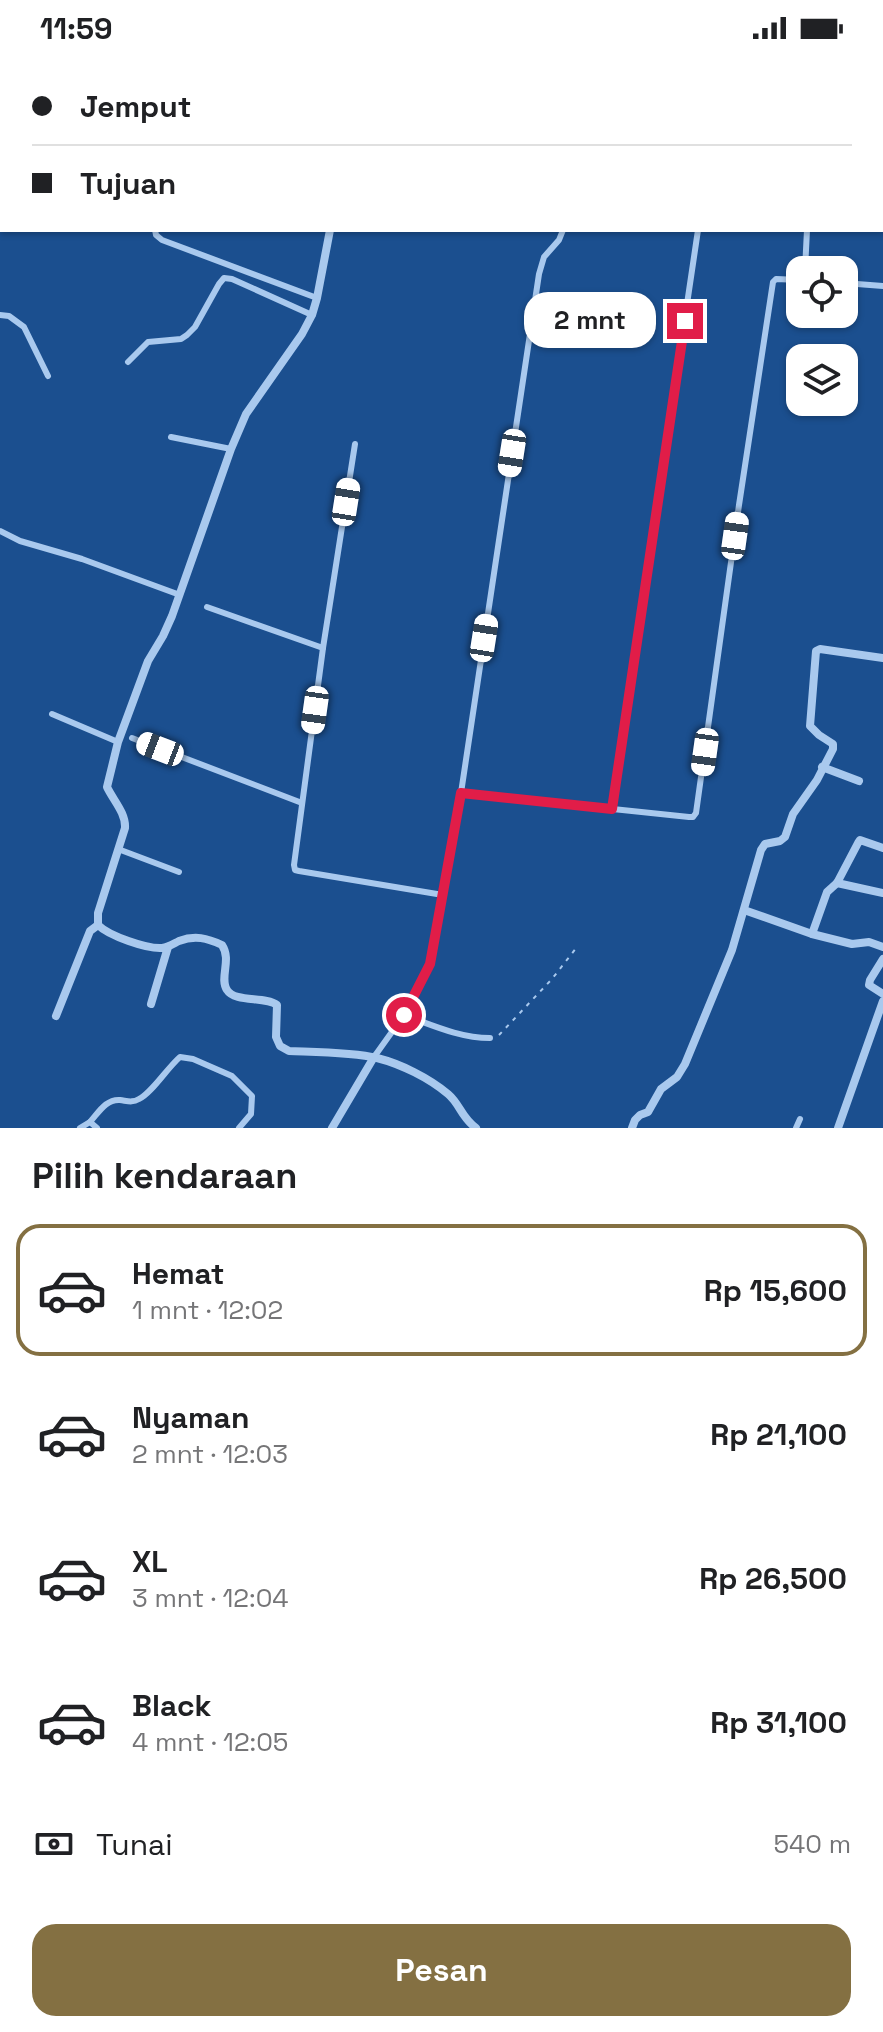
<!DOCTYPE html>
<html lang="id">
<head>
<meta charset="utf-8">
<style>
  :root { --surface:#fff; --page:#f6f6f6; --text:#202124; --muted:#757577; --line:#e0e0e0; --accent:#847042 }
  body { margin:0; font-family:"Space Grotesk",sans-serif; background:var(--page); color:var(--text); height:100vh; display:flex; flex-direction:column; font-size:30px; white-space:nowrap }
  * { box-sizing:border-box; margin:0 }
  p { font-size:26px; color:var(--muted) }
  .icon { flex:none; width:44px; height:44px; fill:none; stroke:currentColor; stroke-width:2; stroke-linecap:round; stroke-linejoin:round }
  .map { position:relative; height:1072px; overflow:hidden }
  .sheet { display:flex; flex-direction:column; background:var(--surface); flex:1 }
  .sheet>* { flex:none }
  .top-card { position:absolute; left:0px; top:0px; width:884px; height:176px; box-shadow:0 2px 6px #0004; display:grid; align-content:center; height:176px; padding:0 32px; background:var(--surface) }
  .buttons { position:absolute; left:786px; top:200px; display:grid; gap:16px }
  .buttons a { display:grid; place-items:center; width:72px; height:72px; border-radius:16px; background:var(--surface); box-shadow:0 2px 6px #0004; font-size:40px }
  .end { position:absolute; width:36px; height:36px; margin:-18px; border:10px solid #e11d48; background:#fff; box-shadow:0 0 0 4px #fff }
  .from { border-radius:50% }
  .bubble { position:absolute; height:56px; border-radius:24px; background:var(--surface); box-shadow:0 2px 6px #0004; font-size:26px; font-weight:600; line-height:56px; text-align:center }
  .car { position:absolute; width:24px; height:48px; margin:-24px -12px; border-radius:10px; box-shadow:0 0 6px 2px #0007; background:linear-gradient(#fff 24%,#345 0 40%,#fff 0 76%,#345 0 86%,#fff 0) }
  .top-card b { display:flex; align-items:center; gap:28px; height:76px; font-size:30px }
  .top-card b+b { border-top:2px solid var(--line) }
  .top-card i { width:20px; height:20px; background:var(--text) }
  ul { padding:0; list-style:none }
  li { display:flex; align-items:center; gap:24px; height:132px; margin:0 16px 12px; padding:0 16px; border:4px solid transparent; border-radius:24px }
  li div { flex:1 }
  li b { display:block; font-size:30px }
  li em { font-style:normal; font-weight:600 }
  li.active { border-color:var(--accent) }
  li>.icon { width:72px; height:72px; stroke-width:1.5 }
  h2 { padding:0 32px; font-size:36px; line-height:96px }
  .pay { display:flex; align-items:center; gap:20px; height:88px; padding:0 32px; font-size:30px }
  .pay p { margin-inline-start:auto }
  .cta { display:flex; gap:16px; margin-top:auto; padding:16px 32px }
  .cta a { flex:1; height:92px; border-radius:24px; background:var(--accent); color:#fff; font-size:32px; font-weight:600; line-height:92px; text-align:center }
  .status { display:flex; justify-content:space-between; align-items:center; height:56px; padding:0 40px; background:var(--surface); direction:ltr }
  .status svg { height:22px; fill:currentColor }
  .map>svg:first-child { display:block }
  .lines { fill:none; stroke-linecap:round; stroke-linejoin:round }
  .path { stroke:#a9c9ee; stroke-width:2; stroke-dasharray:4 6; stroke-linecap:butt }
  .lane { stroke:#a9c9ee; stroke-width:6 }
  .street { stroke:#a9c9ee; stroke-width:8 }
  .route { stroke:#e11d48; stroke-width:10 }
</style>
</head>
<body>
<div class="status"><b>11:59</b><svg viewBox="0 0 49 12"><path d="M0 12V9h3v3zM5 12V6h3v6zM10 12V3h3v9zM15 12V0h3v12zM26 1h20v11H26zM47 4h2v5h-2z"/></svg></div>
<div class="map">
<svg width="883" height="1072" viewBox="0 0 883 1072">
  <rect width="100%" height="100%" fill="#1b4f8f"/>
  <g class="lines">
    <!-- path -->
    <polyline class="path" points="499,979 552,923 577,891"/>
    <!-- lane -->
    <g class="lane">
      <polyline points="32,2 32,0"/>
      <polyline points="579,2 579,0"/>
      <polyline points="711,2 711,0"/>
      <polyline points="873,2 873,0"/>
      <polyline points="882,117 883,117"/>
      <polyline points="0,134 2,132"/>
      <polyline points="155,174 156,179 162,184 317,242"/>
      <polyline points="805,214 807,174"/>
      <polyline points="844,227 883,230"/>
      <polyline points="0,259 9,260 24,271 48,320"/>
      <polyline points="128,306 148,286 181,283 187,279 195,271 219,228 224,222 232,223 312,259"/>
      <polyline points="171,381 231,393"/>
      <polyline points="355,388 323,592 294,809 295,814 299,815 443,839"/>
      <polyline points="0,475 20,485 82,503 180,539"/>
      <polyline points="207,551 323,592"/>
      <polyline points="52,658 118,686"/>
      <polyline points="132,682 302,747"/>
      <polyline points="461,737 689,761 693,761 696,757 739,449 773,226 776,223 800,224"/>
      <polyline points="612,753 698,174"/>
      <polyline points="118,793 179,816"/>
      <path d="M404,959c28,10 56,23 86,23"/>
      <polyline points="374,1001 404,959 430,908 461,737 539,218 544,201 559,184 563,174"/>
      <path d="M90,1066c9,-10 16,-23 30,-22 8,1 12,3 19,-1 12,-5 29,-32 41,-42l13,2 39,17 20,20 -1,18 -12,14"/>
      <polyline points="80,1072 90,1066 97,1072"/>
      <polyline points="796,1072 800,1063"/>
    </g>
    <!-- street -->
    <g class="street">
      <polyline points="361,2 361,0"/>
      <polyline points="822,711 859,725"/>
      <polyline points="837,827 883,837"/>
      <polyline points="744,854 812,878 852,888 869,886 883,891"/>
      <path d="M98,869c11,11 49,24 64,23 7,-1 11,-4 17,-7 16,-6 28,-3 43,4 10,15 -3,33 5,45 8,13 38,6 50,15l-1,32 4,9 9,5c26,1 64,1 88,7 24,6 52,20 71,36 12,10 13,23 28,34"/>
      <polyline points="812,878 827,836 837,827 858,787 860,784 883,792"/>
      <polyline points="883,903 870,924 869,929 883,938"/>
      <polyline points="151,948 168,891"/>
      <path d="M56,960l34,-85 8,-6v-12l27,-85c1,-15 -12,-28 -18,-41l11,-45 30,-81 15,-25 9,-20 59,-167 15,-35 56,-80 10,-19 5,-17 13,-68"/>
      <polyline points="332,1072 374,1001"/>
      <polyline points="632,1072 635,1064 640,1059 648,1056 661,1033 677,1021 685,1008 732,894 761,794 765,788 780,785 785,781 793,758 817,724 833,693 833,688 819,679 810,670 816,595 820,593 883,602"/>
      <polyline points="838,1072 883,945"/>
    </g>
  </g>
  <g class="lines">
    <!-- route -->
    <polyline class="route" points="404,959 430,908 461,737 612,753 685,265"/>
  </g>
</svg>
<div class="buttons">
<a><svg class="icon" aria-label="locate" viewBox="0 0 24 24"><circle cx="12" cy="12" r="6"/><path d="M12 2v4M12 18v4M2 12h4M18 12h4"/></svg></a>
<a><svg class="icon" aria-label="layers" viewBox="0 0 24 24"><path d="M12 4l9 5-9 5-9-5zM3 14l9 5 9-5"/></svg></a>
</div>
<i class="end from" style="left:404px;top:959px"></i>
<i class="end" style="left:685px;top:265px"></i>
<div class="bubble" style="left:524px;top:236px;width:132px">2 mnt</div>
<i class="car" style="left:512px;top:397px;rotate:189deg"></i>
<i class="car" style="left:346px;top:446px;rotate:9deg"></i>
<i class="car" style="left:735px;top:480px;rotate:8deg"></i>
<i class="car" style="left:484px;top:582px;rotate:9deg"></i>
<i class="car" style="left:315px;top:654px;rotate:188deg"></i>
<i class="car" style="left:160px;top:693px;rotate:291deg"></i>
<i class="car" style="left:705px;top:696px;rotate:188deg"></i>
<div class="top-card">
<b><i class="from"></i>Jemput</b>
<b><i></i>Tujuan</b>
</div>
</div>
<section class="sheet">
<h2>Pilih kendaraan</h2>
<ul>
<li class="active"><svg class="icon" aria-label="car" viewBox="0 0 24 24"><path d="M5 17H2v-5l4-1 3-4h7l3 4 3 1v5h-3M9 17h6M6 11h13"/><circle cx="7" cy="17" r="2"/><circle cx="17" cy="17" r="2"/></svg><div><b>Hemat</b><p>1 mnt · 12:02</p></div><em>Rp 15,600</em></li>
<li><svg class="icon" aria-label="car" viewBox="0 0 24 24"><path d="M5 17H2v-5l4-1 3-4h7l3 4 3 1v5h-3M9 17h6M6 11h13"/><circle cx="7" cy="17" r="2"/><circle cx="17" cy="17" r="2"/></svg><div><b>Nyaman</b><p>2 mnt · 12:03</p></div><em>Rp 21,100</em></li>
<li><svg class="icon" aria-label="car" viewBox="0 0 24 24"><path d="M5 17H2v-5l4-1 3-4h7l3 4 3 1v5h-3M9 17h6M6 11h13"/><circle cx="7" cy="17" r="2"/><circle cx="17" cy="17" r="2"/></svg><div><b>XL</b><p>3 mnt · 12:04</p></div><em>Rp 26,500</em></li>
<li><svg class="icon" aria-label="car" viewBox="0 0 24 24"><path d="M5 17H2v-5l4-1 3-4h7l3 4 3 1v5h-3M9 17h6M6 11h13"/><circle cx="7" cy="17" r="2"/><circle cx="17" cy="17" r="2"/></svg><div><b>Black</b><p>4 mnt · 12:05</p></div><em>Rp 31,100</em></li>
</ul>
<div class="pay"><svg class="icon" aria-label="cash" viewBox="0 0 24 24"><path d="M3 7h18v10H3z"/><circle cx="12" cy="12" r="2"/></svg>Tunai<p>540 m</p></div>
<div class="cta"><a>Pesan</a></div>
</section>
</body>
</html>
